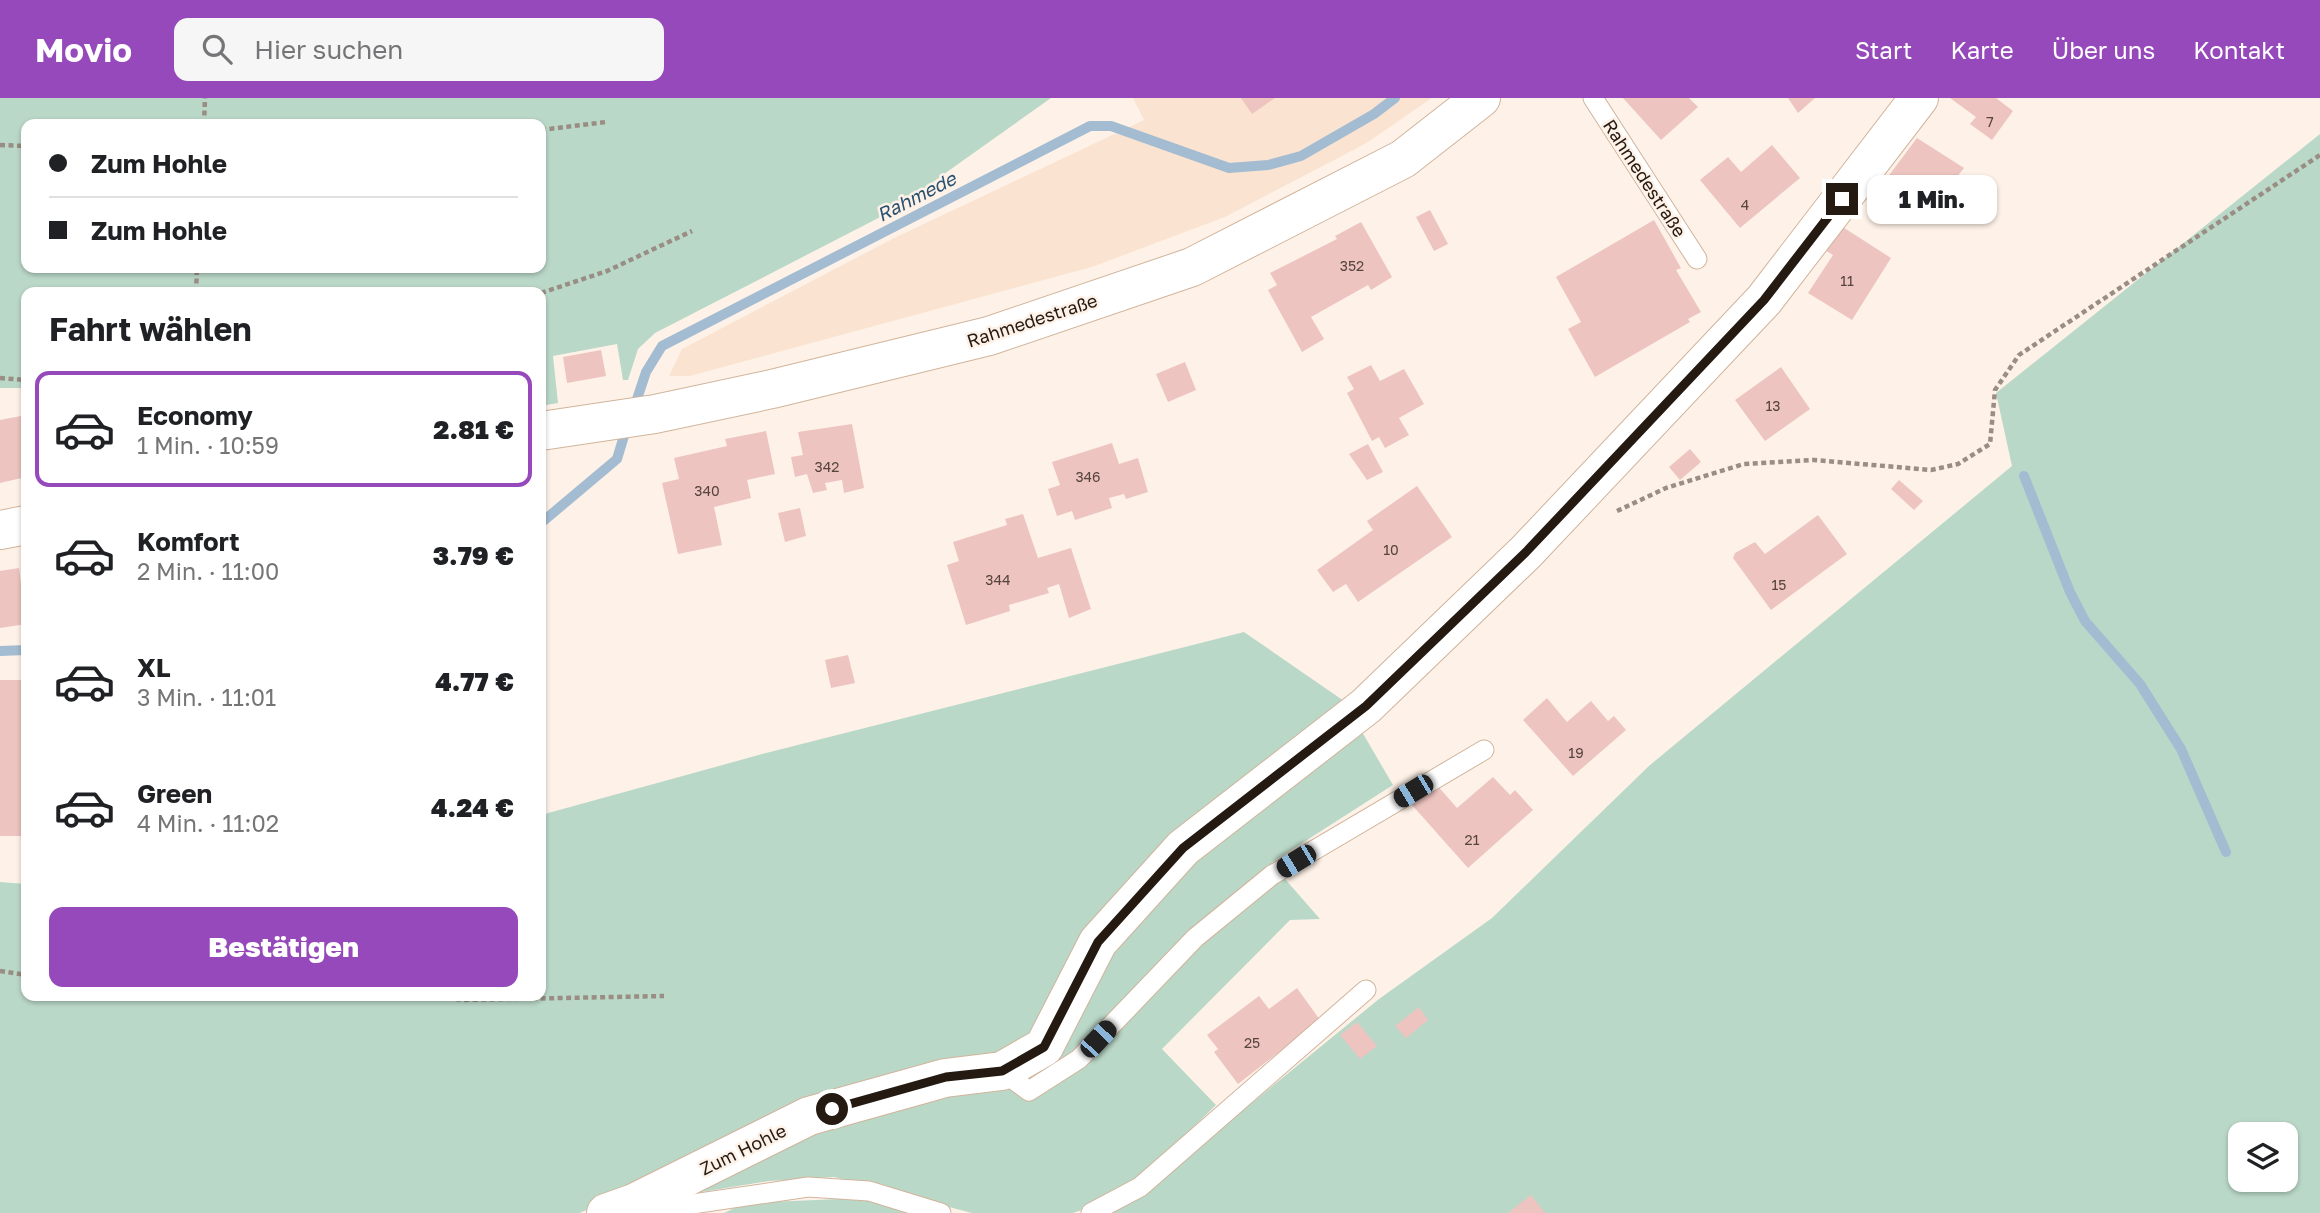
<!DOCTYPE html>
<html lang="de">
<head>
<meta charset="utf-8">
<style>
  :root { --surface:#fff; --page:#f6f6f6; --text:#202124; --muted:#757577; --line:#e0e0e0; --accent:#9649ba }
  body { margin:0; font-family:"Golos Text",sans-serif; background:var(--page); color:var(--text); height:100vh; display:flex; flex-direction:column; font-size:26px; white-space:nowrap }
  * { box-sizing:border-box; margin:0 }
  p { font-size:23px; color:var(--muted) }
  .icon { flex:none; width:38px; height:38px; fill:none; stroke:currentColor; stroke-width:2; stroke-linecap:round; stroke-linejoin:round }
  .map { position:relative; flex:1; overflow:hidden }
  .panel { position:absolute; left:21px; top:189px; width:525px; height:714px; display:flex; flex-direction:column; background:var(--surface); border-radius:14px; box-shadow:0 2px 5px #0004 }
  .panel>* { flex:none }
  .top-card { position:absolute; left:21px; top:21px; width:525px; height:154px; border-radius:14px; box-shadow:0 2px 5px #0004; display:grid; align-content:center; height:154px; padding:0 28px; background:var(--surface) }
  .fabs { position:absolute; left:2228px; top:1024px; display:grid; gap:14px }
  .fabs a { display:grid; place-items:center; width:70px; height:70px; border-radius:14px; background:var(--surface); box-shadow:0 2px 5px #0004; font-size:35px }
  .end { position:absolute; width:32px; height:32px; margin:-16px; border:9px solid #251a11; background:#fff; box-shadow:0 0 0 4px #fff }
  .from { border-radius:50% }
  .bubble { position:absolute; height:49px; border-radius:14px; background:var(--surface); box-shadow:0 2px 5px #0004; font-size:23px; font-weight:800; line-height:49px; text-align:center }
  .car { position:absolute; width:21px; height:42px; margin:-21px -10px; border-radius:9px; box-shadow:0 0 5px 2px #0007; background:linear-gradient(#222 24%,#8ab4d8 0 40%,#222 0 76%,#8ab4d8 0 86%,#222 0) }
  .top-card b { display:flex; align-items:center; gap:24px; height:66px; font-size:26px }
  .top-card b+b { border-top:2px solid var(--line) }
  .top-card i { width:18px; height:18px; background:var(--text) }
  ul { padding:0; list-style:none }
  li { display:flex; align-items:center; gap:21px; height:116px; margin:0 14px 10px; padding:0 14px; border:4px solid transparent; border-radius:14px }
  li div { flex:1 }
  li b { display:block; font-size:26px }
  li em { font-style:normal; font-weight:800 }
  li.current { border-color:var(--accent) }
  li>.icon { width:63px; height:63px; stroke-width:1.5 }
  h2 { padding:0 28px; font-size:32px; line-height:84px }
  .primary-button { display:flex; gap:14px; margin-top:auto; padding:14px 28px }
  .primary-button a { flex:1; height:80px; border-radius:14px; background:var(--accent); color:#fff; font-size:28px; font-weight:800; line-height:80px; text-align:center }
  header { display:flex; align-items:center; gap:42px; box-sizing:border-box; height:98px; padding:0 35px; background:var(--accent); color:#fff }
  header strong { font-size:33px }
  nav { display:flex; gap:38px; margin-inline-start:auto; font-size:24px }
  .search { width:490px; height:63px; background:var(--page); display:flex; align-items:center; gap:18px; box-sizing:border-box; padding:0 24px; border-radius:14px; color:var(--muted); font-size:26px }
  .map>svg:first-child { display:block }
  .built { fill:#fae4d1 }
  .green { fill:#bad8c8; fill-rule:evenodd }
  .lines { fill:none; stroke-linecap:round; stroke-linejoin:round }
  .stream { stroke:#a3bcd2; stroke-width:10 }
  .building { fill:#edc4c0 }
  .service-casing { stroke:#d1b49b; stroke-width:21 }
  .minor-casing { stroke:#d1b49b; stroke-width:40 }
  .secondary-casing { stroke:#d1b49b; stroke-width:40 }
  .path { stroke:#998d84; stroke-width:4.5; stroke-dasharray:5 3.5; stroke-linecap:butt }
  .service { stroke:#fff; stroke-width:19 }
  .minor { stroke:#fff; stroke-width:38 }
  .secondary { stroke:#fff; stroke-width:38 }
  .route { stroke:#251a11; stroke-width:9 }
  .labels { text-anchor:middle; dominant-baseline:central; stroke-width:5; stroke-linejoin:round; paint-order:stroke }
  .number-label { font-size:14px; fill:#57443d }
  .street-label { font-size:18px; fill:#251a11; stroke:#fef2e8 }
  .water-label { font-size:19px; font-style:italic; fill:#295272; stroke:#fef2e8 }
</style>
</head>
<body>
<header>
<strong>Movio</strong>
<div class="search"><svg class="icon" aria-label="search" viewBox="0 0 24 24"><circle cx="10" cy="10" r="6"/><path d="M15 15l6 6"/></svg>Hier suchen</div>
<nav><a>Start</a><a>Karte</a><a>Über uns</a><a>Kontakt</a></nav>
</header>
<div class="map">
<svg width="2320" height="1115" viewBox="0 0 2320 1115">
  <rect width="100%" height="100%" fill="#fef2e8"/>
  <!-- built -->
  <polygon class="built" points="1133,0 1432,0 1365,46 1225,119 1092,169 690,278 669,278 682,251 894,140 1144,22"/>
  <!-- green -->
  <g class="green">
    <path d="M0,0h1051l-159,113 -237,122 -17,16 -10,31h-5l-6,-36 -64,12 5,47 -17,3v-114h-515v96h-26zM26,26h515v144h-515z"/>
    <path d="M2320,36v1079h-1210l121,-93 148,-121 113,-81 158,-153 362,-299 -16,-73zM2240,1036h46v46h-46z"/>
    <polygon points="1244,534 1344,603 1393,687 1271,765 1320,821 1290,822 1162,951 1216,1007 1149,1072 1099,1106 1073,1115 972,1115 834,1079 769,1083 695,1095 654,1087 579,1115 0,1115 0,784 26,786 26,898 541,898 541,717 766,655"/>
    <polygon points="863,1100 911,1115 724,1115 745,1105"/>
  </g>
  <g class="lines">
    <!-- stream -->
    <g class="stream">
      <polyline points="633,313 646,274 662,248 1090,28 1111,28 1229,70 1268,67 1301,58 1374,16 1395,0"/>
      <polyline points="2024,378 2070,494 2085,523 2140,586 2181,651 2226,754"/>
      <polyline points="541,425 617,361 627,328"/>
      <polyline points="0,553 26,552"/>
    </g>
  </g>
  <!-- building -->
  <g class="building">
    <polygon points="1241,0 1275,0 1252,16"/>
    <polygon points="1623,0 1689,0 1698,9 1661,42"/>
    <polygon points="1788,0 1815,0 1798,15"/>
    <polygon points="1950,0 1996,0 2013,13 1992,42 1970,26 1976,19"/>
    <polygon points="1917,40 1964,70 1926,118 1881,88"/>
    <polygon points="1772,47 1800,80 1740,130 1700,82 1728,59 1741,74"/>
    <polygon points="1430,112 1448,146 1434,153 1416,119"/>
    <polygon points="1654,122 1681,170 1676,172 1701,214 1688,221 1690,224 1595,279 1568,231 1581,224 1556,179"/>
    <polygon points="1361,124 1392,179 1371,192 1368,187 1311,219 1324,241 1302,254 1268,192 1277,187 1270,175 1337,141 1335,138"/>
    <polygon points="1838,126 1891,160 1852,222 1808,195 1833,157 1823,151"/>
    <polygon points="601,252 606,278 567,285 563,259"/>
    <polygon points="1185,264 1196,292 1168,304 1156,276"/>
    <polygon points="1371,267 1380,283 1404,271 1424,306 1399,320 1409,337 1385,350 1379,339 1372,343 1347,295 1354,291 1347,279"/>
    <polygon points="1781,269 1810,311 1765,343 1735,302"/>
    <polygon points="26,317 26,379 0,385 0,322"/>
    <polygon points="852,326 864,390 844,395 842,382 825,385 827,392 813,395 807,376 795,379 791,359 803,357 798,334"/>
    <polygon points="766,333 775,376 747,382 751,400 714,409 722,447 678,456 662,385 679,381 674,360 727,348 725,341"/>
    <polygon points="1112,345 1119,366 1138,360 1148,394 1126,401 1124,396 1109,400 1112,410 1075,422 1072,413 1057,418 1048,391 1060,387 1052,364"/>
    <polygon points="1368,346 1383,374 1367,382 1349,356"/>
    <polygon points="1690,351 1701,364 1680,382 1669,369"/>
    <polygon points="1899,382 1923,403 1914,412 1891,391"/>
    <polygon points="1417,388 1452,439 1358,504 1346,486 1333,494 1317,472 1373,432 1367,423"/>
    <polygon points="800,410 806,438 785,444 778,415"/>
    <polygon points="1023,416 1038,460 1071,450 1091,511 1069,520 1059,486 1047,490 1049,495 1009,507 1010,513 966,527 947,467 959,463 953,444 1007,427 1005,421"/>
    <polygon points="1818,417 1847,456 1771,512 1733,460 1735,455 1755,444 1765,456"/>
    <polygon points="19,470 26,526 0,530 0,473"/>
    <polygon points="848,557 855,585 831,590 825,562"/>
    <rect x="0" y="582" width="26" height="156"/>
    <polygon points="1547,600 1567,624 1591,603 1608,623 1614,618 1626,632 1573,678 1523,622"/>
    <polygon points="1493,679 1510,697 1515,692 1533,712 1468,770 1412,707 1436,686 1457,710"/>
    <polygon points="1297,890 1320,922 1238,986 1214,954 1218,951 1207,937 1259,898 1269,911"/>
    <polygon points="1419,909 1428,922 1406,940 1395,928"/>
    <polygon points="1357,924 1377,948 1360,961 1340,937"/>
    <polygon points="1531,1097 1545,1115 1508,1115"/>
  </g>
  <g class="lines">
    <defs>
      <g id="service">
        <polyline points="1593,0 1697,161"/>
        <polyline points="1002,973 1029,993 1079,961 1195,840 1272,777 1484,652"/>
        <polyline points="649,1105 686,1107 808,1089 869,1093 941,1115"/>
        <polyline points="1091,1115 1140,1089 1366,892"/>
      </g>
      <polyline id="minor" points="606,1115 634,1105 809,1018 945,980 1002,973 1044,949 1098,844 1183,750 1366,608 1526,454 1764,202 1919,0"/>
      <g id="secondary">
        <polyline points="541,333 655,316 772,291 989,238 1192,169 1403,61 1481,0"/>
        <polyline points="0,432 26,427"/>
      </g>
    </defs>
    <!-- service casing -->
    <use href="#service" class="service-casing"/>
    <!-- minor casing -->
    <use href="#minor" class="minor-casing"/>
    <!-- secondary casing -->
    <use href="#secondary" class="secondary-casing"/>
    <!-- path -->
    <g class="path">
      <polyline points="204,26 205,0"/>
      <polyline points="541,32 606,24"/>
      <polyline points="0,47 26,48"/>
      <polyline points="196,194 197,170"/>
      <polyline points="541,195 607,173 692,133"/>
      <polyline points="0,280 26,282"/>
      <polyline points="1617,413 1666,390 1744,366 1814,362 1931,372 1958,366 1990,346 1995,292 2019,257 2320,57"/>
      <polyline points="0,873 26,877"/>
      <polyline points="439,898 462,902 664,898"/>
    </g>
    <!-- service -->
    <use href="#service" class="service"/>
    <!-- minor -->
    <use href="#minor" class="minor"/>
    <!-- secondary -->
    <use href="#secondary" class="secondary"/>
  </g>
  <g class="lines">
    <!-- route -->
    <polyline class="route" points="832,1011 946,979 1002,973 1044,949 1098,844 1183,750 1366,608 1526,454 1764,202 1842,101"/>
  </g>
  <g class="labels">
    <!-- number labels -->
    <g class="number-label">
      <text x="1990" y="23">7</text>
      <text x="1745" y="106">4</text>
      <text x="1352" y="167">352</text>
      <text x="1847" y="182">11</text>
      <text x="1773" y="307">13</text>
      <text x="827" y="368">342</text>
      <text x="1088" y="378">346</text>
      <text x="707" y="392">340</text>
      <text x="1391" y="451">10</text>
      <text x="998" y="481">344</text>
      <text x="1779" y="486">15</text>
      <text x="1576" y="654">19</text>
      <text x="1472" y="741">21</text>
      <text x="1252" y="944">25</text>
    </g>
    <!-- street labels -->
    <g class="street-label">
      <text transform="translate(1645 80) rotate(57)">Rahmedestraße</text>
      <text transform="translate(1032 222) rotate(-18)">Rahmedestraße</text>
      <text transform="translate(743 1051) rotate(-26)">Zum Hohle</text>
    </g>
    <!-- water labels -->
    <g class="water-label">
      <text transform="translate(916 98) rotate(-27)">Rahmede</text>
    </g>
  </g>
</svg>
<div class="fabs">
<a><svg class="icon" aria-label="layers" viewBox="0 0 24 24"><path d="M12 4l9 5-9 5-9-5zM3 14l9 5 9-5"/></svg></a>
</div>
<i class="end from" style="left:832px;top:1011px"></i>
<i class="end" style="left:1842px;top:101px"></i>
<div class="bubble" style="left:1867px;top:77px;width:130px">1 Min.</div>
<i class="car" style="left:1413px;top:693px;rotate:239deg"></i>
<i class="car" style="left:1296px;top:763px;rotate:239deg"></i>
<i class="car" style="left:1098px;top:941px;rotate:43deg"></i>
<div class="top-card">
<b><i class="from"></i>Zum Hohle</b>
<b><i></i>Zum Hohle</b>
</div>
<section class="panel">
<h2>Fahrt wählen</h2>
<ul>
<li class="current"><svg class="icon" aria-label="car" viewBox="0 0 24 24"><path d="M5 17H2v-5l4-1 3-4h7l3 4 3 1v5h-3M9 17h6M6 11h13"/><circle cx="7" cy="17" r="2"/><circle cx="17" cy="17" r="2"/></svg><div><b>Economy</b><p>1 Min. · 10:59</p></div><em>2.81 €</em></li>
<li><svg class="icon" aria-label="car" viewBox="0 0 24 24"><path d="M5 17H2v-5l4-1 3-4h7l3 4 3 1v5h-3M9 17h6M6 11h13"/><circle cx="7" cy="17" r="2"/><circle cx="17" cy="17" r="2"/></svg><div><b>Komfort</b><p>2 Min. · 11:00</p></div><em>3.79 €</em></li>
<li><svg class="icon" aria-label="car" viewBox="0 0 24 24"><path d="M5 17H2v-5l4-1 3-4h7l3 4 3 1v5h-3M9 17h6M6 11h13"/><circle cx="7" cy="17" r="2"/><circle cx="17" cy="17" r="2"/></svg><div><b>XL</b><p>3 Min. · 11:01</p></div><em>4.77 €</em></li>
<li><svg class="icon" aria-label="car" viewBox="0 0 24 24"><path d="M5 17H2v-5l4-1 3-4h7l3 4 3 1v5h-3M9 17h6M6 11h13"/><circle cx="7" cy="17" r="2"/><circle cx="17" cy="17" r="2"/></svg><div><b>Green</b><p>4 Min. · 11:02</p></div><em>4.24 €</em></li>
</ul>
<div class="primary-button"><a>Bestätigen</a></div>
</section>
</div>
</body>
</html>
